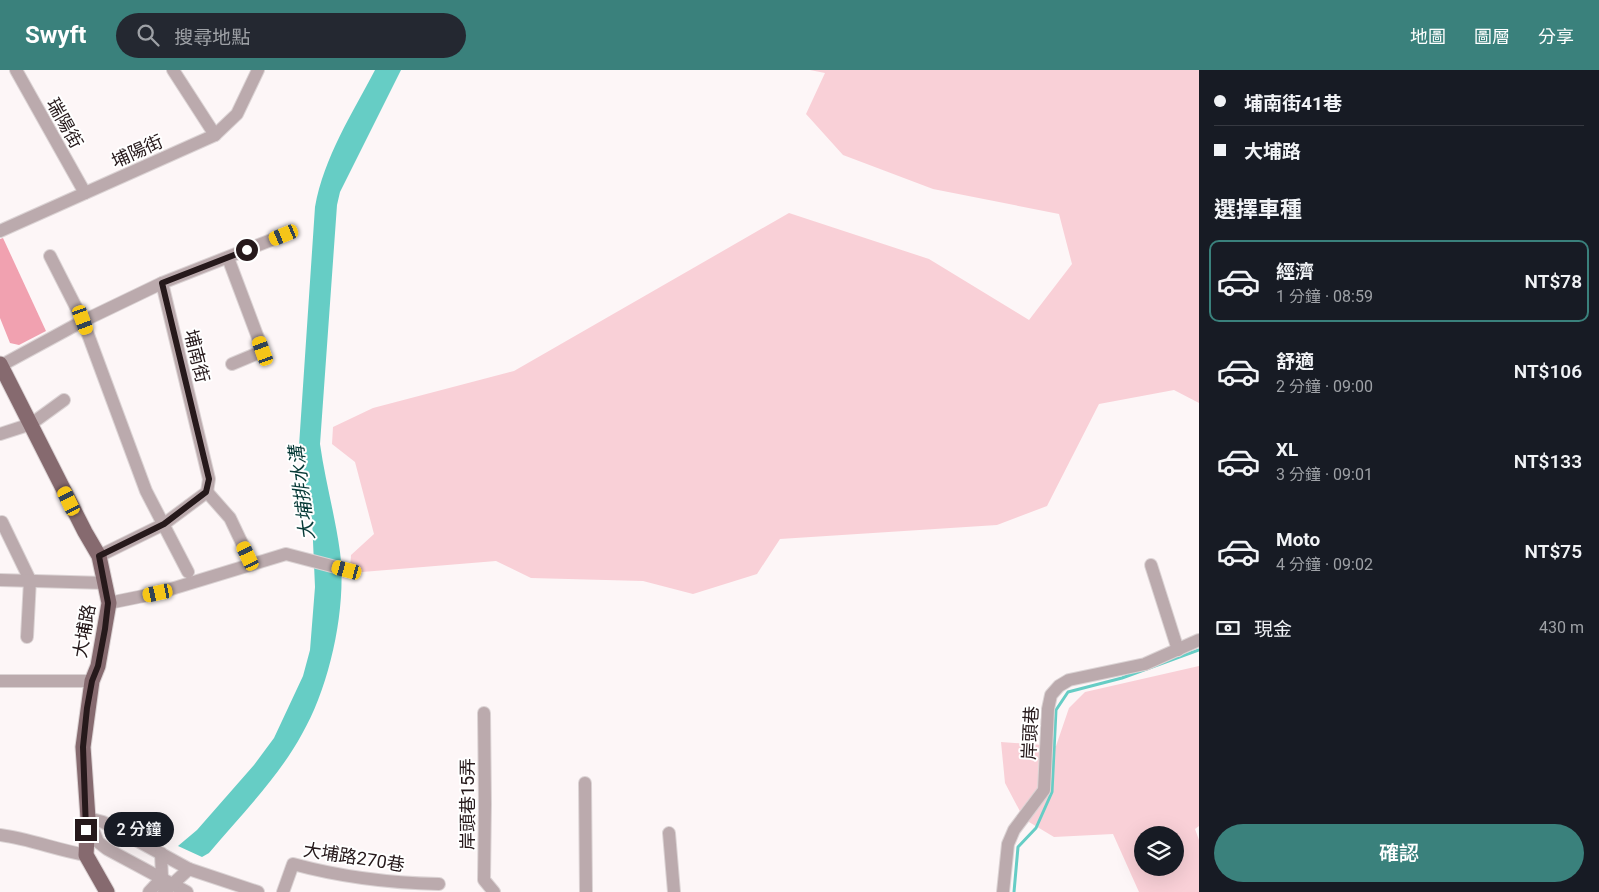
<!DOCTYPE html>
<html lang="zh-TW">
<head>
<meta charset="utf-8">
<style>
  :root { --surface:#171b24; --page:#242831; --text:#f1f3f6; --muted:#9ea1a6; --line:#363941; --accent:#3a817c }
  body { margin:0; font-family:Roboto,"Noto Sans TC",sans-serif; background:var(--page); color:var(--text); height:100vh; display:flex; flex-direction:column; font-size:19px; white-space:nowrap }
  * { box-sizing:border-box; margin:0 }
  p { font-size:16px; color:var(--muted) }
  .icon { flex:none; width:28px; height:28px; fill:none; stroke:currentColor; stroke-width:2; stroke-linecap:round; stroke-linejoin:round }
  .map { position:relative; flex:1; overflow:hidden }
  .sheet { display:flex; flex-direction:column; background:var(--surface); width:400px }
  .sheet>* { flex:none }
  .guide { display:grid; align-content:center; height:110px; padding:0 15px; background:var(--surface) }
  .buttons { position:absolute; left:1134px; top:756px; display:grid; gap:10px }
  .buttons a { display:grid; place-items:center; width:50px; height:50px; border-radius:50%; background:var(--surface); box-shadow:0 5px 20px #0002; font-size:25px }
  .end { position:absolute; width:22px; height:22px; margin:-11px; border:6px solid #26191b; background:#fff; box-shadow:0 0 0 2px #fff }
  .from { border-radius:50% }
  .bubble { position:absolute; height:35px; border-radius:18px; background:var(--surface); box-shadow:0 5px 20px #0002; font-size:16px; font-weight:600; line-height:35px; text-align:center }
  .car { position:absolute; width:15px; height:30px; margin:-15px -8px; border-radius:6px; box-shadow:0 0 4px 1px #0007; background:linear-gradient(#f5c518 24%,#345 0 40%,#f5c518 0 76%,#345 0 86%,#f5c518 0) }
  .guide b { display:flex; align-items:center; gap:18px; height:48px; font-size:19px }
  .guide b+b { border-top:1px solid var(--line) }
  .guide i { width:12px; height:12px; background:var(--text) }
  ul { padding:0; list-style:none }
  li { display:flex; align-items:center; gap:15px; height:82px; margin:0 10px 8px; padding:0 5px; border:2px solid transparent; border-radius:10px }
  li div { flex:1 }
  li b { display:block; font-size:19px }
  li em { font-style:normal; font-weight:600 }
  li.on { border-color:var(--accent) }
  li>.icon { width:45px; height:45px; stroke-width:1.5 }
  h2 { padding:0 15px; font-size:22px; line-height:60px }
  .pay { display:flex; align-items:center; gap:12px; height:55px; padding:0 15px; font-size:19px }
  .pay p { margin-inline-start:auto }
  .primary-button { display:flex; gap:10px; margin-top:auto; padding:10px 15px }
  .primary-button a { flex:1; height:58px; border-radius:30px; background:var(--accent); color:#fff; font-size:20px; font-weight:600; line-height:58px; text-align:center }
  header { display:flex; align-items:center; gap:30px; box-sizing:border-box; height:70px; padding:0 25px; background:var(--accent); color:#fff }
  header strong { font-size:24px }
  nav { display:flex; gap:28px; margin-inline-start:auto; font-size:18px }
  .search { width:350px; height:45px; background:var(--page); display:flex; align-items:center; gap:12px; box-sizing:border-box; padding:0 18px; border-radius:28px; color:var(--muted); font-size:19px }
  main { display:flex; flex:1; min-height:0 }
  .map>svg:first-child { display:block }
  .green { fill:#f9d0d7; fill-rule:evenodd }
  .water { fill:#66cdc5 }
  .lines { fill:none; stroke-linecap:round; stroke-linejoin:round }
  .stream { stroke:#66cdc5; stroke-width:3 }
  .building { fill:#f1a1b0 }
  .minor-casing { stroke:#dbd3d4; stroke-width:14 }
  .major-casing { stroke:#dbd3d4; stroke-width:17 }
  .minor { stroke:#bbaaad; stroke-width:12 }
  .major { stroke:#866a6f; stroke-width:15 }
  .route { stroke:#26191b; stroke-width:6 }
  .labels { text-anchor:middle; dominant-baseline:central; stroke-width:4; stroke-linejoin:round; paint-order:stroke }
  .street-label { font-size:18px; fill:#26191b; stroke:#fff }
  .water-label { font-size:19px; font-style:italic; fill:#083b38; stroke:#fff }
</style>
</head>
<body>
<header>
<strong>Swyft</strong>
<div class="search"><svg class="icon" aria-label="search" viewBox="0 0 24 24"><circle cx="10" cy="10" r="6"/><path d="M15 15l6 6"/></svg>搜尋地點</div>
<nav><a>地圖</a><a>圖層</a><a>分享</a></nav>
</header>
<main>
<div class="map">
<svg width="1199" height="822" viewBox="0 0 1199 822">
  <rect width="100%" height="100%" fill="#fdf6f7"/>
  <!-- green -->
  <g class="green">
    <polygon points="810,0 1199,0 1199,333 1174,320 1099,334 1047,436 997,455 780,469 757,504 693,524 643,511 531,508 496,491 350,503 351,485 374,464 355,392 332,374 333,357 373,338 514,301 789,143 929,189 1029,250 1072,194 1059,144 933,119 843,85 806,44 825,3"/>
    <path d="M1199,596v160l-4,3 4,11v52h-60l-26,-58 -59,3 -30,-18 -19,-36 -4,-41 55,4 13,-38 16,-16zM1142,765h33v33h-33z"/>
  </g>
  <!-- water -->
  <path class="water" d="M375,0h26l-61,122 -3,13 -17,239c5,36 15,71 20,108 7,55 -10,134 -38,182 -24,44 -61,81 -93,119l-7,4 -24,-11 19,-16 57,-65 20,-27 29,-62 7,-26 5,-63 -3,-68 -13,-73 16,-239c9,-50 37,-93 60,-137z"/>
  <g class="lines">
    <!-- stream -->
    <polyline class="stream" points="1014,822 1018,777 1036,758 1052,722 1056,640 1068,622 1122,608 1199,580"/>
  </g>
  <!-- building -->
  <polygon class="building" points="3,168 46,261 19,275 10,273 0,248 0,169"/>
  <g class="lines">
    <defs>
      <g id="minor">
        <polyline points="16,0 85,123"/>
        <polyline points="173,0 215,65"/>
        <polyline points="0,161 215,65 237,44 258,0"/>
        <polyline points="50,186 83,251 146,421 188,502"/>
        <polyline points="228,188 263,281 232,294"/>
        <polyline points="0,296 83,251 162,213 284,165"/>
        <polyline points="0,364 31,354 64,330"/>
        <polyline points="207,422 230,448 248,486"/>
        <polyline points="2,452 30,510 27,567"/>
        <polyline points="99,486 164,454 207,422 209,409 162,213"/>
        <polyline points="1151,495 1178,580"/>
        <polyline points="0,510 105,513"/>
        <polyline points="109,533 158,523 286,484 347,500"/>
        <polyline points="0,611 92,611"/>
        <polyline points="484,643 485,734 484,810 494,822"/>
        <polyline points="585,713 586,822"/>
        <polyline points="88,748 103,752 189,799 258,822"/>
        <polyline points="89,750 98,772 107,779 187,822"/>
        <polyline points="669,763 674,822"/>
        <path d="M0,765c30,4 57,15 86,20"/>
        <polyline points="149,822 162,808 161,783"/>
        <polyline points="164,822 189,799"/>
        <path d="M283,822l10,-28c48,13 96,19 146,20"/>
        <polyline points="1003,822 1008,774 1014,760 1044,720 1048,639 1051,625 1059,616 1069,610 1145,594 1199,570"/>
      </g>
      <polyline id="major" points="0,294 85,462 99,486 109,533 98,596 92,611 83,677 88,748 86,785 107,822"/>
    </defs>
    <!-- minor casing -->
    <use href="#minor" class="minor-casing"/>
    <!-- major casing -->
    <use href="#major" class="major-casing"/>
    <!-- minor -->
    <use href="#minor" class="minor"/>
    <!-- major -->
    <use href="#major" class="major"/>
  </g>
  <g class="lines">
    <!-- route -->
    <polyline class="route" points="86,760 83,677 87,638 92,611 98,596 105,559 108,533 99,486 164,454 206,422 209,409 162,213 247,180"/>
  </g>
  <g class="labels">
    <!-- street labels -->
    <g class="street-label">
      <text transform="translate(65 53) rotate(61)">瑞陽街</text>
      <text transform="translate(137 81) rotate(-24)">埔陽街</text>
      <text transform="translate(197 286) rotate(76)">埔南街</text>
      <text transform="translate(84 561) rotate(-80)">大埔路</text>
      <text transform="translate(1030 663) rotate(-87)">岸頭巷</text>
      <text transform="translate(467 734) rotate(-90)">岸頭巷15弄</text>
      <text transform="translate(354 787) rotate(9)">大埔路270巷</text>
    </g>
    <!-- water labels -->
    <g class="water-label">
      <text transform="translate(302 423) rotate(-97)">大埔排水溝</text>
    </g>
  </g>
</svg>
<div class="buttons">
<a><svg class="icon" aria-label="layers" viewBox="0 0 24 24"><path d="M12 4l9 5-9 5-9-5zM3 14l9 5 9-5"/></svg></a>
</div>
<i class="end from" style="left:247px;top:180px"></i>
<i class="end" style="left:86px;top:760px"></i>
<div class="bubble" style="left:104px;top:742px;width:70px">2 分鐘</div>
<i class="car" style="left:284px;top:165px;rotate:248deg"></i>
<i class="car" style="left:83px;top:250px;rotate:160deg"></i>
<i class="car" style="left:263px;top:281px;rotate:340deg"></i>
<i class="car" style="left:69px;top:431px;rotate:334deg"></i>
<i class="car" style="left:248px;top:486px;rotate:335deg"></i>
<i class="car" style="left:347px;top:500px;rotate:285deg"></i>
<i class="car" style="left:158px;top:523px;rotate:258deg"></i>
</div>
<section class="sheet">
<div class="guide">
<b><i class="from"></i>埔南街41巷</b>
<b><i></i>大埔路</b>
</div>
<h2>選擇車種</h2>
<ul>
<li class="on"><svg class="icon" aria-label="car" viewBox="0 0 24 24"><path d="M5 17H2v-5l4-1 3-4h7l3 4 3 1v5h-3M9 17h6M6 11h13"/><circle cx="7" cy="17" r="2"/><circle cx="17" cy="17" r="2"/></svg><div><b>經濟</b><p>1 分鐘 · 08:59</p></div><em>NT$78</em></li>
<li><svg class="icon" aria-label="car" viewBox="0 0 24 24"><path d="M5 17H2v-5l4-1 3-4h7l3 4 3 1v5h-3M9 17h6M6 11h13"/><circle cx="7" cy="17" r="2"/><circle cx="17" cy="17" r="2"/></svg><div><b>舒適</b><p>2 分鐘 · 09:00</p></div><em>NT$106</em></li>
<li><svg class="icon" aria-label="car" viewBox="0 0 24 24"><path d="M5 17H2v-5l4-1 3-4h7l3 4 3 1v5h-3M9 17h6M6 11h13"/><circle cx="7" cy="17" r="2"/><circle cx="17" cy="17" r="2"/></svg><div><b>XL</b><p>3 分鐘 · 09:01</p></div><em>NT$133</em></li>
<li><svg class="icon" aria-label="car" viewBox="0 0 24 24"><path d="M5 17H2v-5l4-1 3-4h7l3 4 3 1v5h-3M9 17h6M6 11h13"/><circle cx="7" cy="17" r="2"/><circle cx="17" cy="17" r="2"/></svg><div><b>Moto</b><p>4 分鐘 · 09:02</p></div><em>NT$75</em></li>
</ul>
<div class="pay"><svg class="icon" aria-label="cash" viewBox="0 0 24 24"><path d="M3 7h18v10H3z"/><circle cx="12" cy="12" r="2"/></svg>現金<p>430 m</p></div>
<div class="primary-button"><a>確認</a></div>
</section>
</main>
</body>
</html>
